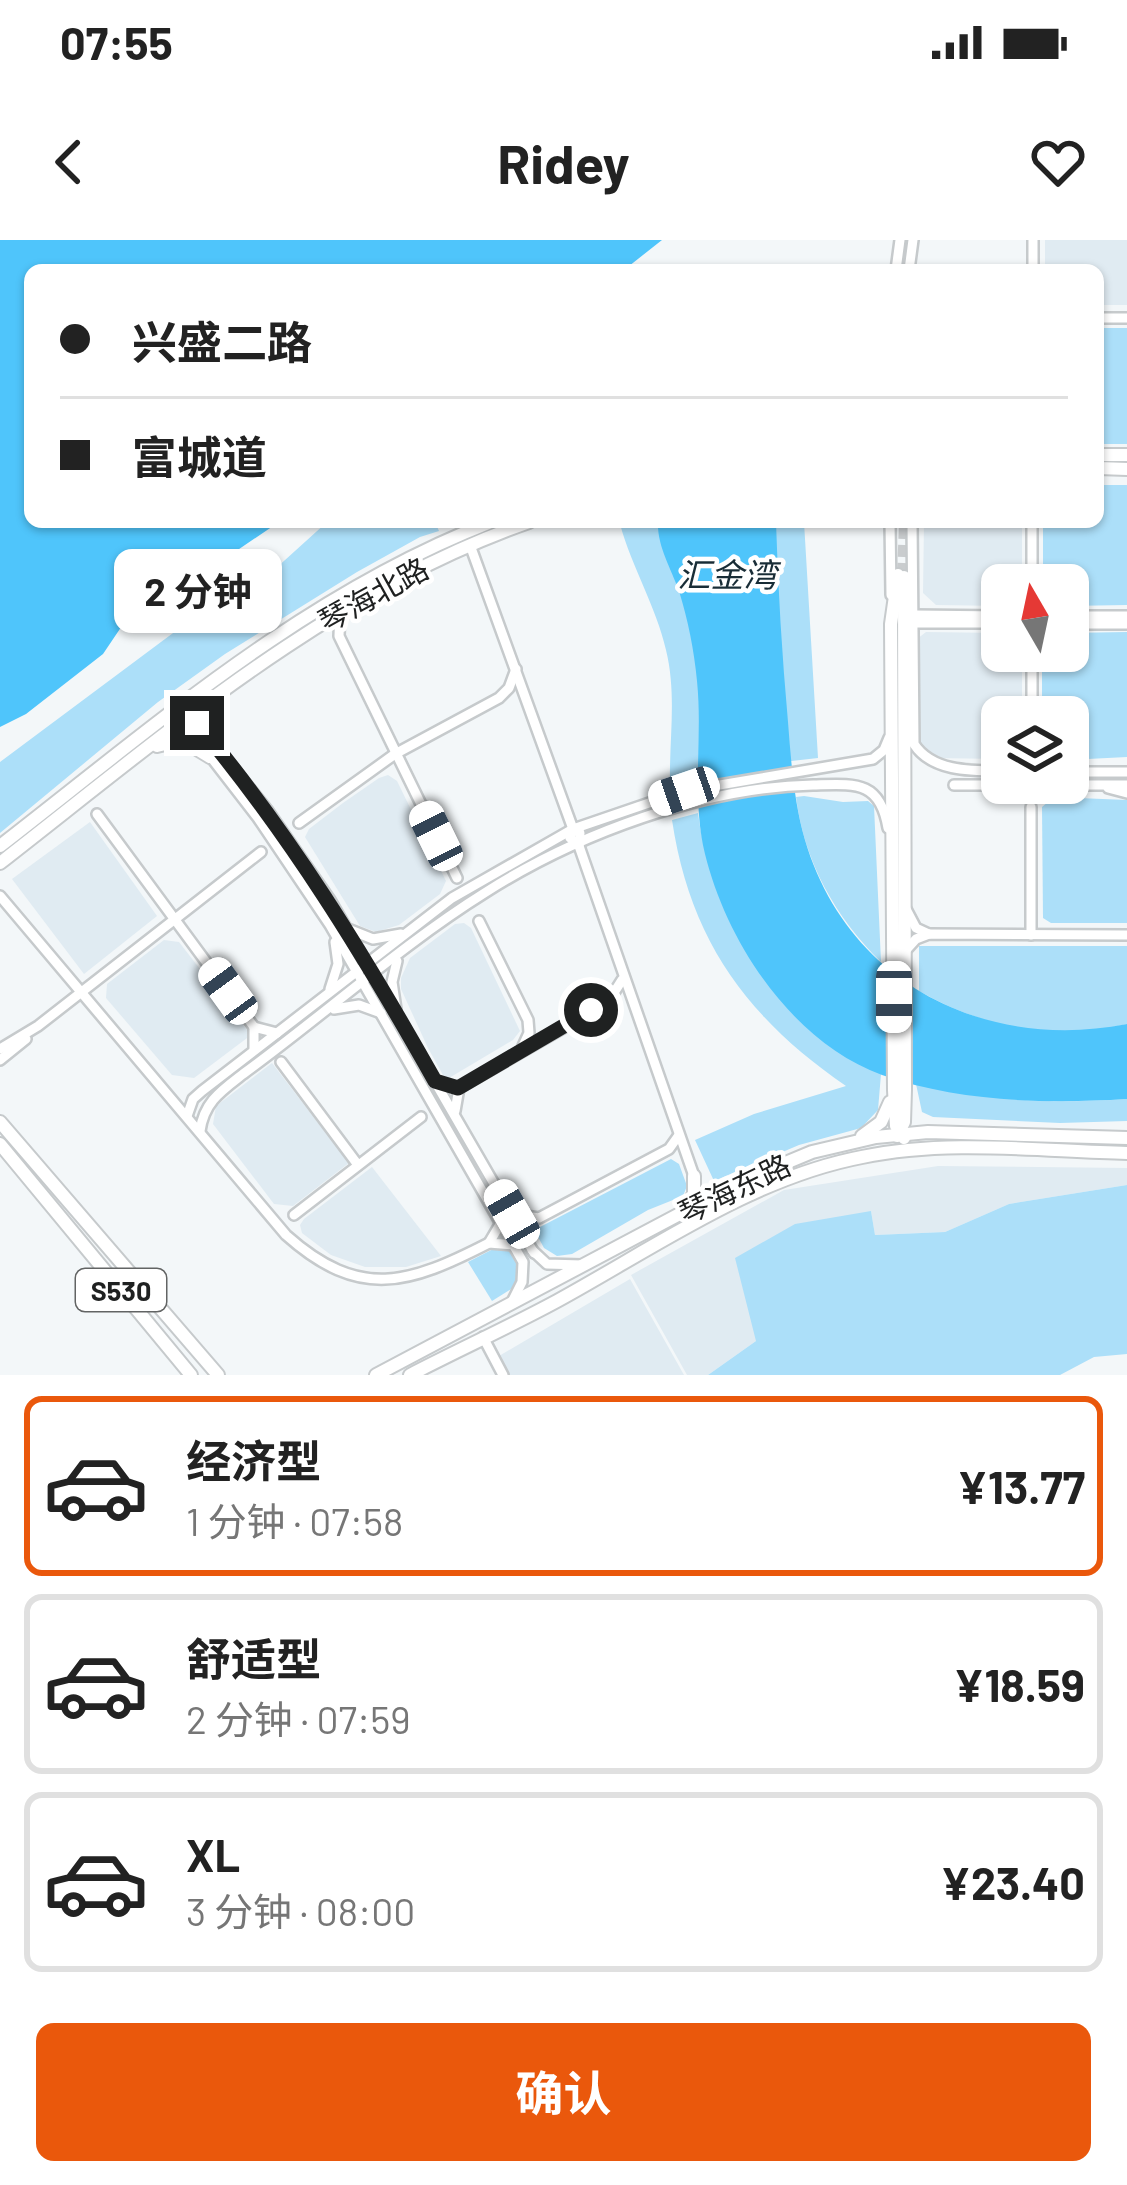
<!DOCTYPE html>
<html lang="zh">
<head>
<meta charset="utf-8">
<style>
  :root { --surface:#fff; --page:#f2f2f2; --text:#222; --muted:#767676; --line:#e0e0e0; --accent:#ea580c }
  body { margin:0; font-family:Barlow,"Noto Sans SC",sans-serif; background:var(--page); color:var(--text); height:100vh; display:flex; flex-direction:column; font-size:45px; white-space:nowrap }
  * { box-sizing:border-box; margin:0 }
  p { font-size:39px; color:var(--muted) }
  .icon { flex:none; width:66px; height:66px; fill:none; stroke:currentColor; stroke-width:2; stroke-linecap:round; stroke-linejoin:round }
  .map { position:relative; height:1135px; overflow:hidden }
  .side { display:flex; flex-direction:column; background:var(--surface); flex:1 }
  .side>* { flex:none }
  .top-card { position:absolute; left:24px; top:24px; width:1080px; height:264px; border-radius:18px; box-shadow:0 3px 9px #0004; display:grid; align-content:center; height:264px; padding:0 36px; background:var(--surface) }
  .needle { width:78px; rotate:351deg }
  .fabs { position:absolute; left:981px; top:324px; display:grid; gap:24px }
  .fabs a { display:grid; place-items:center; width:108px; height:108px; border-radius:18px; background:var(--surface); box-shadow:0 3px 9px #0004; font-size:60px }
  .end { position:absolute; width:54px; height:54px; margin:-27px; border:15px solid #1f2121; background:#fff; box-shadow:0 0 0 6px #fff }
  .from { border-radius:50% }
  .bubble { position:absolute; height:84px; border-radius:18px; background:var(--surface); box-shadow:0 3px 9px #0004; font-size:39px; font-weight:700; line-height:84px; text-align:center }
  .car { position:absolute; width:36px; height:72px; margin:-36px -18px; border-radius:15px; box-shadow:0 0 9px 3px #0007; background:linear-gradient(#fff 24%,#345 0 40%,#fff 0 76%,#345 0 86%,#fff 0) }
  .top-card b { display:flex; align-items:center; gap:42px; height:114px; font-size:45px }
  .top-card b+b { border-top:3px solid var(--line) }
  .top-card i { width:30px; height:30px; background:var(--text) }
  ul { padding:21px 0 0; list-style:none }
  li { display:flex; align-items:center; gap:36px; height:180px; margin:0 24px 18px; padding:0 12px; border:6px solid var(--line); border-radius:18px }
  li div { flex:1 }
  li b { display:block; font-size:45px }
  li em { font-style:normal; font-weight:700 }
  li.active { border-color:var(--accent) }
  li>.icon { width:108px; height:108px; stroke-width:1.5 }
  .cta { display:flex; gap:24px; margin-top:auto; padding:24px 36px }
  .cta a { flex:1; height:138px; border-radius:18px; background:var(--accent); color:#fff; font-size:48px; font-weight:700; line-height:138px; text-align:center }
  .status { display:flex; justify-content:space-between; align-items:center; height:84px; padding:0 60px; background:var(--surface); direction:ltr }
  .status svg { height:33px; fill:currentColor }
  header { display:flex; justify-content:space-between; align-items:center; height:156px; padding:0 36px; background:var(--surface); font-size:54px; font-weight:700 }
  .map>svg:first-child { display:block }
  .built { fill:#e0ebf2 }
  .green { fill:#acdff9 }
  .water { fill:#4fc5fb }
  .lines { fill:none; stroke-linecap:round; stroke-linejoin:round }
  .major-tunnel { stroke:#c9ccce; stroke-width:12; stroke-dasharray:12 6; stroke-linecap:butt }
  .minor-casing { stroke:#c6cacc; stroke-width:14 }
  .major-casing { stroke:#c6cacc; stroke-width:16 }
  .minor { stroke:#fff; stroke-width:9 }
  .major { stroke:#fff; stroke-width:12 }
  .route { stroke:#1f2121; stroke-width:15 }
  .labels { text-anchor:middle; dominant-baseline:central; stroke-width:9; stroke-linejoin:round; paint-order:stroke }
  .shield { fill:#fff; stroke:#626464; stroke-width:3 }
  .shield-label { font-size:27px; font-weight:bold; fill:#1f2121 }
  .street-label { font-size:30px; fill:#1f2121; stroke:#fff }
  .water-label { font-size:33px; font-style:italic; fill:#192d37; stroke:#fff }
</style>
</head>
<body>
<div class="status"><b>07:55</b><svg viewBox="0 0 49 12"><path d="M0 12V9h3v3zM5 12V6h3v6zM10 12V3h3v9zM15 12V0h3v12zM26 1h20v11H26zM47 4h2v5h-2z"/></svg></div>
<header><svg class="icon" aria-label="back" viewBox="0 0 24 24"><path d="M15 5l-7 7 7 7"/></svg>Ridey<svg class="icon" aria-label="heart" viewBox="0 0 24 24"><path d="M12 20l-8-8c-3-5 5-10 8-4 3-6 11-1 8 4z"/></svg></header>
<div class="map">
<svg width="1127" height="1135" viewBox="0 0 1127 1135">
  <rect width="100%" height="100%" fill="#f3f7f9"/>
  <!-- built -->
  <g class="built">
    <polygon points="1045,0 1127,0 1127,65 1098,65 1098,30 1045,30"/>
    <polygon points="924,282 1022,282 1022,345 1002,345 1002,366 936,365 923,353"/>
    <polygon points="926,392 1002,393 1002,411 1022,411 1022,477 1002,477 1002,519 932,518 917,503 917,399"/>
    <polygon points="388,535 397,541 446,641 440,654 399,685 376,692 360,686 305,597 309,589 343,563 379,538"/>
    <polygon points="90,582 157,676 84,734 12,639"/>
    <polygon points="464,683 471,688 520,791 513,800 449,838 443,835 428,808 401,749 401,738 410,718 455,684"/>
    <polygon points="164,700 179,702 251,795 194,838 172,835 106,758 107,744"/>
    <polygon points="272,823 349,923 293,966 274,964 213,884 216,866"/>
    <polygon points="938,926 1127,928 1127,945 1009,964 945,992 875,995 871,971 756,1101 708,1135 687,1135 631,1035 784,950"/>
    <polygon points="372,927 441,1016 406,1027 365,1027 331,1015 302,993 300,985 304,979"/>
    <polygon points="630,1039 684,1135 507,1135 499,1116"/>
  </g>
  <!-- green -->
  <g class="green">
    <rect x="1098" y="88" width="29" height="116"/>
    <polygon points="1098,245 1127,245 1127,365 1068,366 1068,345 1043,345 1043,282 1098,282"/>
    <polygon points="327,282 435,282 439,291 420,297 357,332 225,414 158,462 0,593 0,522 216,361 274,330"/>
    <path d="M649,282h155l14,236 -53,6 -95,20c-1,-45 7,-89 -4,-134 -10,-44 -34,-82 -46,-126z"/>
    <polygon points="1127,392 1127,517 1068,520 1068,477 1042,477 1042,411 1068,411 1068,393"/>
    <path d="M804,556l39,6 25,-1 6,5 7,156c-46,-45 -77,-101 -85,-165z"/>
    <polygon points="1054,557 1127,560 1127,683 1051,683 1043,678 1042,567"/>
    <path d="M698,573c15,114 81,209 183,261l-3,36 -17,18 -62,17 -85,36 -19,-41 59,-26 92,-28c-99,-68 -156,-146 -174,-266z"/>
    <path d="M919,706h208v78c-73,18 -143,4 -208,-33z"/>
    <path d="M916,844c70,17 140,20 211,15v22l-67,2 -127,-6 -11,-5z"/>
    <polygon points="671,919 679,924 687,946 683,956 648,970 572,1014 557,1016 544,1008 537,995 540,987"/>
    <polygon points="1127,945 1127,1114 1094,1117 1060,1135 708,1135 756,1101 735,1018 795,984 871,971 875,995 945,992 1009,964"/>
    <polygon points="499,1006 512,1010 520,1031 516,1046 492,1061 468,1022"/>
  </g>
  <!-- water -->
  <g class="water">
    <polygon points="0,0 662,0 624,30 30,30 30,282 279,282 170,356 134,368 103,414 26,474 0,487"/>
    <path d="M658,282h118c2,67 6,134 12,200 3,39 6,80 17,118 42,143 180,212 322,184v75c-81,5 -168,3 -245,-24 -90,-33 -155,-132 -177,-221 -14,-58 -2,-115 -8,-173 -3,-31 -9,-61 -18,-90 -8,-23 -22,-45 -21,-69z"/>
  </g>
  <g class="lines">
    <!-- major-tunnel -->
    <g class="major-tunnel">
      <polyline points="903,30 905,0"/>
      <polyline points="903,335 905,282"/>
    </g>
    <defs>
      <g id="minor">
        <polyline points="896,30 900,0"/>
        <polyline points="909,30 913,0"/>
        <polyline points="1033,30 1033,0"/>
        <polyline points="1098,78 1127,78"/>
        <polyline points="890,282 891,355"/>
        <path d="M912,282l2,222c18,28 58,27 88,27"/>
        <polyline points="470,305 573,589 580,593 579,606"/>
        <polyline points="1032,345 1032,282"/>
        <polyline points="340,371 339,396 457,638"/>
        <polyline points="914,375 1002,376"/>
        <polyline points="1068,376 1127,376"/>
        <polyline points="915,383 1002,383"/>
        <polyline points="1068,384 1127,384"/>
        <polyline points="189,473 268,571 330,660 534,1013"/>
        <polyline points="180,477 258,578 330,685 523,1022 522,1042 513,1060"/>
        <polyline points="1032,477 1032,411"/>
        <polyline points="1068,532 1127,532"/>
        <polyline points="954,545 1127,545"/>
        <polyline points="1108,548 1127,553"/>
        <polyline points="1031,567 1031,695"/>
        <polyline points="97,574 254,787"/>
        <polyline points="299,583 395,514 499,458 509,448 516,429"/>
        <polyline points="573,589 570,598 579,606 694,936"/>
        <path d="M0,656l286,339c74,66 123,49 203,8"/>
        <polyline points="906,669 916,688 929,694"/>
        <polyline points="479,681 528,780 529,793 523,806"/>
        <polyline points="348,689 373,699 401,694"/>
        <polyline points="906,710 916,699 929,694 1127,695"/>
        <polyline points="330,749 338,724 335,702"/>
        <polyline points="334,769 359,765 381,773"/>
        <polyline points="396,769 392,742 397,721"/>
        <polyline points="0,809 38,786 261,612"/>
        <polyline points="254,810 254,787 277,793"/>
        <polyline points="0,820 26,799"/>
        <polyline points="281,822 358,925"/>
        <polyline points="455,871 459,848 608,762 622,740"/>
        <polyline points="187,876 193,859 202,851 452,658 573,589 684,551 873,519 884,510 889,498"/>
        <path d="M200,891c4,-29 21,-40 43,-57 81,-59 158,-129 243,-182 91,-58 218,-105 327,-107 42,-1 67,-5 75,43"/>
        <polyline points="512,974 539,978 669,909 679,895"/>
        <polyline points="294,975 421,877"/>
        <polyline points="502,981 489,1003 515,1005"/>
        <polyline points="532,1010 547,1024 582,1025"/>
        <polyline points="483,1097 503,1135"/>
      </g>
      <g id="major">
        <polyline points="1098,215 1127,215"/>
        <polyline points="1098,228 1127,229"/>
        <polyline points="898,335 891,384 894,850 896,886 904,898"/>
        <polyline points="213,459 209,483 220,509"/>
        <polyline points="157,506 182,500 210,517"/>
        <path d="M0,606c156,-121 305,-252 491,-324"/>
        <path d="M0,623c167,-130 327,-270 529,-341"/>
        <polyline points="0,882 218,1135"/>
        <polyline points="862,896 881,882 890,862"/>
        <polyline points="897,896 904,882 905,850 904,337"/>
        <polyline points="0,904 191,1135"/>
        <polyline points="685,968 694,954 694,936"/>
        <polyline points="376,1135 740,942 812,912 876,897 928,892 1127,898"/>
        <path d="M410,1135c48,-25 99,-48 147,-74 97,-53 195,-123 305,-144 86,-18 178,-6 265,-4"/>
      </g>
    </defs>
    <!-- minor casing -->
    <use href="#minor" class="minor-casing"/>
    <!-- major casing -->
    <use href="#major" class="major-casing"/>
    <!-- minor -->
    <use href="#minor" class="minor"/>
    <!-- major -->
    <use href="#major" class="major"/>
  </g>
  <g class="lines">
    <!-- route -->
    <path class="route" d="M197,483c94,113 166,230 238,358l23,7 133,-78"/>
  </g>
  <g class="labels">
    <!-- shield labels -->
    <rect class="shield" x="76" y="1029" width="90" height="42" rx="9"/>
    <g class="shield-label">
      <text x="121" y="1050">S530</text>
    </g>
    <!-- street labels -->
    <g class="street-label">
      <text transform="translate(373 354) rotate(-29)">琴海北路</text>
      <text transform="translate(734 948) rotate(-26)">琴海东路</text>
    </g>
    <!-- water labels -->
    <g class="water-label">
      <text x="727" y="334">汇金湾</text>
    </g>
  </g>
</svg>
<div class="fabs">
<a><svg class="needle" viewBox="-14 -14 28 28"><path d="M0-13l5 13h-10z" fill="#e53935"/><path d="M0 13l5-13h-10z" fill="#767676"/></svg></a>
<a><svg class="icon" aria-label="layers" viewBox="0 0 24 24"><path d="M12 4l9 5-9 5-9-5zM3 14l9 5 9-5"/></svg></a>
</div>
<i class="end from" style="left:591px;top:770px"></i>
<i class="end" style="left:197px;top:483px"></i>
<div class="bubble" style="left:114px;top:309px;width:168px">2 分钟</div>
<i class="car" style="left:684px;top:551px;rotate:251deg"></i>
<i class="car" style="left:436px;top:596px;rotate:334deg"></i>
<i class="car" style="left:228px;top:751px;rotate:324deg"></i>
<i class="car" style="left:894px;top:757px;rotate:180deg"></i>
<i class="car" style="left:512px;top:974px;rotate:330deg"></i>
<div class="top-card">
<b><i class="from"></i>兴盛二路</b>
<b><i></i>富城道</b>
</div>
</div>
<section class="side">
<ul>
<li class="active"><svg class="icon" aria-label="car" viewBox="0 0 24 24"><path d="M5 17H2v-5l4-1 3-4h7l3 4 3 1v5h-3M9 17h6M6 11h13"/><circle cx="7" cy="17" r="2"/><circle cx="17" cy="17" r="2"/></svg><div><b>经济型</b><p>1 分钟 · 07:58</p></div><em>¥13.77</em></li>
<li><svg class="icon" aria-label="car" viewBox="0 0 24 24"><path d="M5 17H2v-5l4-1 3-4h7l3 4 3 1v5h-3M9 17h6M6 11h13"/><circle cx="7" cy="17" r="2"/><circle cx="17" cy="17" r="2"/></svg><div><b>舒适型</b><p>2 分钟 · 07:59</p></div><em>¥18.59</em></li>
<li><svg class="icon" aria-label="car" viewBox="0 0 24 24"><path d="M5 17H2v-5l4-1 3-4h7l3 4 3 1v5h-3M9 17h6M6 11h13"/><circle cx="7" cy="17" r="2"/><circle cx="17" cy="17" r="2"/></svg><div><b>XL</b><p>3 分钟 · 08:00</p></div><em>¥23.40</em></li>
</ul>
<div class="cta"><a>确认</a></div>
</section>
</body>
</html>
